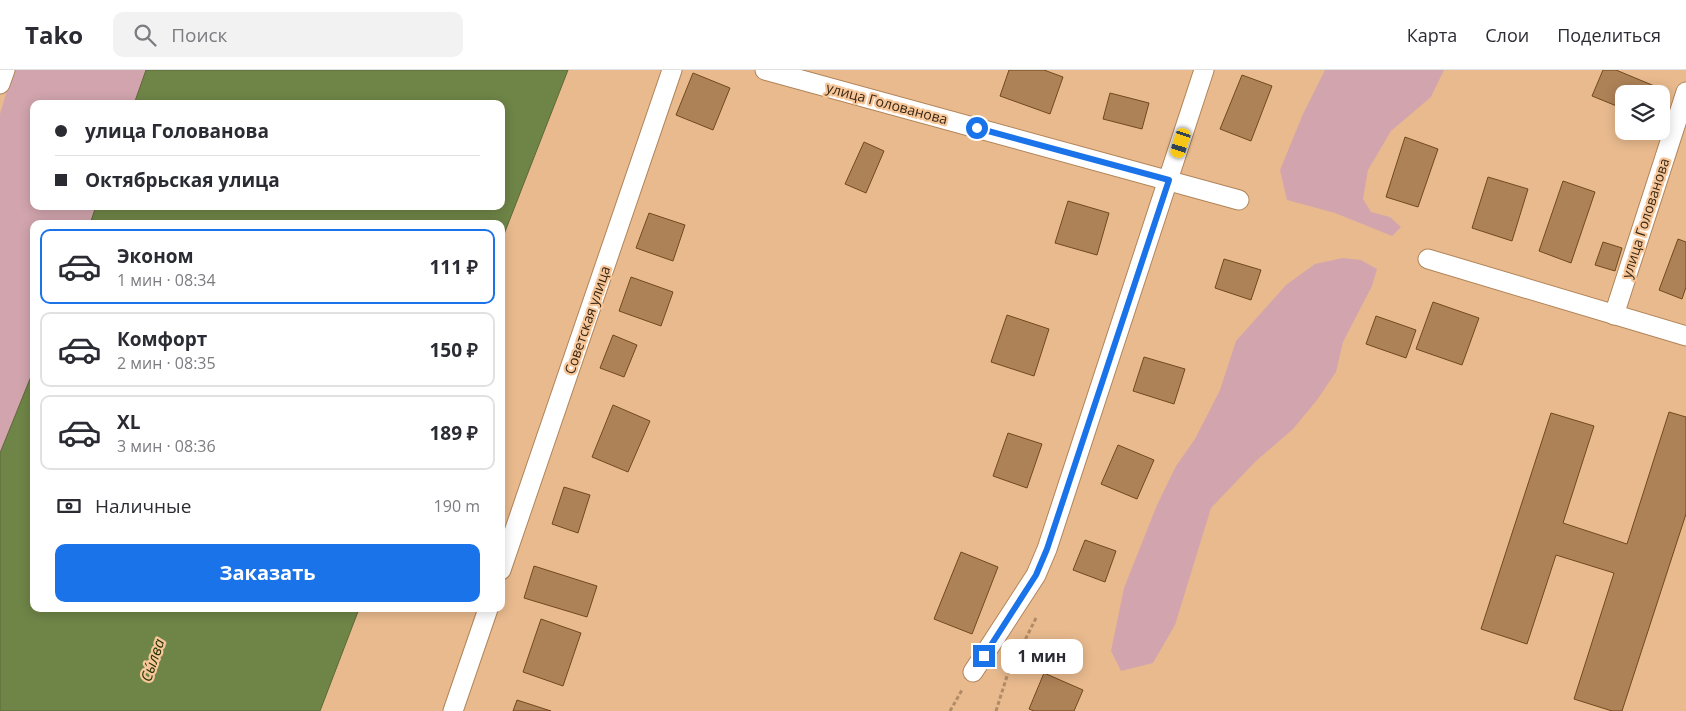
<!DOCTYPE html>
<html lang="ru">
<head>
<meta charset="utf-8">
<style>
  :root { --surface:#fff; --page:#f2f2f3; --text:#2b2b33; --muted:#7c7c81; --line:#e1e1e2; --accent:#1a73e8 }
  body { margin:0; font-family:"Open Sans",sans-serif; background:var(--page); color:var(--text); height:100vh; display:flex; flex-direction:column; font-size:19px; white-space:nowrap }
  * { box-sizing:border-box; margin:0 }
  p { font-size:16px; color:var(--muted) }
  .icon { flex:none; width:28px; height:28px; fill:none; stroke:currentColor; stroke-width:2; stroke-linecap:round; stroke-linejoin:round }
  .map { position:relative; flex:1; overflow:hidden }
  .side { position:absolute; left:30px; top:150px; width:475px; height:392px; display:flex; flex-direction:column; background:var(--surface); border-radius:10px; box-shadow:0 2px 12px #0003 }
  .side>* { flex:none }
  .top-card { position:absolute; left:30px; top:30px; width:475px; height:110px; border-radius:10px; box-shadow:0 2px 12px #0003; display:grid; align-content:center; height:110px; padding:0 25px; background:var(--surface) }
  .tools { position:absolute; left:1615px; top:15px; display:grid; gap:10px }
  .tools a { display:grid; place-items:center; width:55px; height:55px; border-radius:10px; background:var(--surface); box-shadow:0 2px 12px #0003; font-size:25px }
  .end { position:absolute; width:22px; height:22px; margin:-11px; border:6px solid #1a73e8; background:#fff; box-shadow:0 0 0 2px #fff }
  .from { border-radius:50% }
  .bubble { position:absolute; height:35px; border-radius:10px; background:var(--surface); box-shadow:0 2px 12px #0003; font-size:16px; font-weight:700; line-height:35px; text-align:center }
  .car { position:absolute; width:15px; height:30px; margin:-15px -8px; border-radius:6px; box-shadow:0 0 4px 1px #0007; background:linear-gradient(#f5c518 24%,#345 0 40%,#f5c518 0 76%,#345 0 86%,#f5c518 0) }
  .top-card b { display:flex; align-items:center; gap:18px; height:48px; font-size:19px }
  .top-card b+b { border-top:1px solid var(--line) }
  .top-card i { width:12px; height:12px; background:var(--text) }
  ul { padding:9px 0 0; list-style:none }
  li { display:flex; align-items:center; gap:15px; height:75px; margin:0 10px 8px; padding:0 15px; border:2px solid var(--line); border-radius:10px }
  li div { flex:1 }
  li b { display:block; font-size:19px }
  li em { font-style:normal; font-weight:700 }
  li.active { border-color:var(--accent) }
  li>.icon { width:45px; height:45px; stroke-width:1.5 }
  .pay { display:flex; align-items:center; gap:12px; height:55px; padding:0 25px; font-size:19px }
  .pay p { margin-inline-start:auto }
  .button { display:flex; gap:10px; margin-top:auto; padding:10px 25px }
  .button a { flex:1; height:58px; border-radius:10px; background:var(--accent); color:#fff; font-size:20px; font-weight:700; line-height:58px; text-align:center }
  header { display:flex; align-items:center; gap:30px; box-sizing:border-box; height:70px; padding:0 25px; background:var(--surface); border-bottom:1px solid var(--line) }
  header strong { font-size:24px }
  nav { display:flex; gap:28px; margin-inline-start:auto; font-size:18px }
  .search { width:350px; height:45px; background:var(--page); display:flex; align-items:center; gap:12px; box-sizing:border-box; padding:0 18px; border-radius:10px; color:var(--muted); font-size:19px }
  .map>svg:first-child { display:block }
  .green { fill:#d2a5ae }
  .water { fill:#6f8547; stroke:#5e6838 }
  .building { fill:#ae8257; stroke:#71491d }
  .lines { fill:none; stroke-linecap:round; stroke-linejoin:round }
  .minor-casing { stroke:#b08459; stroke-width:21 }
  .path { stroke:#b18b67; stroke-width:3; stroke-dasharray:4 2.5; stroke-linecap:butt }
  .minor { stroke:#fff; stroke-width:19 }
  .route { stroke:#1a73e8; stroke-width:6 }
  .labels { text-anchor:middle; dominant-baseline:central; stroke-width:4.5; stroke-linejoin:round; paint-order:stroke }
  .street-label { font-size:14px; fill:#382614; stroke:#f7c79a }
  .water-label { font-size:15px; font-style:italic; fill:#223000; stroke:#f7c79a }
</style>
</head>
<body>
<header>
<strong>Tako</strong>
<div class="search"><svg class="icon" aria-label="search" viewBox="0 0 24 24"><circle cx="10" cy="10" r="6"/><path d="M15 15l6 6"/></svg>Поиск</div>
<nav><a>Карта</a><a>Слои</a><a>Поделиться</a></nav>
</header>
<div class="map">
<svg width="1686" height="641" viewBox="0 0 1686 641">
  <rect width="100%" height="100%" fill="#e9ba8e"/>
  <!-- green -->
  <g class="green">
    <polygon points="13,0 146,0 134,34 34,34 34,136 96,136 90,154 34,154 34,299 0,383 0,44"/>
    <polygon points="1325,0 1444,0 1431,27 1391,61 1368,100 1363,129 1371,142 1390,147 1401,157 1392,166 1335,143 1287,130 1280,100 1303,44"/>
    <polygon points="1343,188 1361,190 1377,199 1372,216 1343,272 1336,302 1317,330 1293,359 1256,391 1211,438 1175,555 1153,593 1121,601 1111,581 1124,518 1157,435 1176,396 1195,369 1220,320 1236,271 1286,215 1315,194"/>
  </g>
  <!-- water -->
  <g class="water">
    <polygon points="146,0 568,0 501,172 501,154 90,154 96,136 501,136 501,34 134,34"/>
    <polygon points="34,299 34,539 359,539 320,641 0,641 0,383"/>
  </g>
  <!-- building -->
  <g class="building">
    <polygon points="1009,0 1044,0 1063,7 1050,44 1000,26"/>
    <polygon points="1603,0 1616,0 1664,20 1661,26 1661,24 1624,24 1624,39 1592,26"/>
    <polygon points="693,3 730,18 713,60 676,45"/>
    <polygon points="1242,5 1272,16 1251,71 1220,59"/>
    <polygon points="1110,23 1149,33 1142,59 1103,49"/>
    <polygon points="1405,67 1438,79 1418,137 1386,127"/>
    <polygon points="864,72 884,81 866,123 845,114"/>
    <polygon points="1488,107 1528,119 1512,171 1472,158"/>
    <polygon points="1563,111 1595,122 1571,193 1539,181"/>
    <polygon points="1068,131 1109,143 1097,185 1055,173"/>
    <polygon points="649,143 685,155 673,191 636,178"/>
    <polygon points="1678,169 1686,172 1686,217 1682,229 1659,220"/>
    <polygon points="1603,172 1622,178 1615,201 1595,195"/>
    <polygon points="1224,189 1261,200 1251,230 1215,218"/>
    <polygon points="631,207 673,222 661,256 619,241"/>
    <polygon points="1433,232 1479,248 1462,295 1416,279"/>
    <polygon points="1007,245 1049,259 1034,306 991,292"/>
    <polygon points="1376,246 1416,260 1406,288 1366,274"/>
    <polygon points="613,265 637,275 624,307 600,298"/>
    <polygon points="1144,287 1185,299 1174,334 1133,321"/>
    <polygon points="613,335 650,351 628,402 592,387"/>
    <polygon points="1669,342 1686,347 1686,444 1622,641 1612,641 1574,629 1614,503 1556,485 1527,574 1481,559 1551,343 1594,356 1563,453 1627,474"/>
    <polygon points="1008,363 1042,374 1027,418 993,406"/>
    <polygon points="1118,375 1154,390 1137,429 1101,414"/>
    <polygon points="564,417 590,425 578,463 552,454"/>
    <polygon points="1085,470 1116,481 1105,512 1073,500"/>
    <polygon points="961,482 998,497 972,564 934,549"/>
    <polygon points="534,496 597,516 587,547 524,528"/>
    <polygon points="541,549 581,563 563,616 523,602"/>
    <polygon points="1044,603 1083,620 1074,641 1034,641 1029,639"/>
    <polygon points="517,630 551,641 513,641"/>
  </g>
  <g class="lines">
    <defs>
      <g id="minor">
        <polyline points="765,0 1239,130"/>
        <polyline points="0,14 5,0"/>
        <polyline points="1428,189 1686,266"/>
        <polyline points="1614,245 1686,22"/>
        <polyline points="501,500 672,0"/>
        <polyline points="973,602 1036,505 1047,479 1204,0"/>
        <polyline points="453,641 488,539"/>
      </g>
    </defs>
    <!-- minor casing -->
    <use href="#minor" class="minor-casing"/>
    <!-- path -->
    <g class="path">
      <polyline points="950,641 962,620"/>
      <polyline points="996,641 1007,606 1036,548"/>
    </g>
    <!-- minor -->
    <use href="#minor" class="minor"/>
  </g>
  <g class="lines">
    <!-- route -->
    <polyline class="route" points="977,58 1169,110 1047,479 1036,505 984,586"/>
  </g>
  <g class="labels">
    <!-- street labels -->
    <g class="street-label">
      <text transform="translate(887 33) rotate(15)">улица Голованова</text>
      <text transform="translate(1645 148) rotate(-72)">улица Голованова</text>
      <text transform="translate(587 250) rotate(-71)">Советская улица</text>
    </g>
    <!-- water labels -->
    <g class="water-label">
      <text transform="translate(152 590) rotate(-71)">Сы́лва</text>
    </g>
  </g>
</svg>
<div class="tools">
<a><svg class="icon" aria-label="layers" viewBox="0 0 24 24"><path d="M12 4l9 5-9 5-9-5zM3 14l9 5 9-5"/></svg></a>
</div>
<i class="end from" style="left:977px;top:58px"></i>
<i class="end" style="left:984px;top:586px"></i>
<div class="bubble" style="left:1001px;top:569px;width:82px">1 мин</div>
<i class="car" style="left:1181px;top:73px;rotate:198deg"></i>
<div class="top-card">
<b><i class="from"></i>улица Голованова</b>
<b><i></i>Октябрьская улица</b>
</div>
<section class="side">
<ul>
<li class="active"><svg class="icon" aria-label="car" viewBox="0 0 24 24"><path d="M5 17H2v-5l4-1 3-4h7l3 4 3 1v5h-3M9 17h6M6 11h13"/><circle cx="7" cy="17" r="2"/><circle cx="17" cy="17" r="2"/></svg><div><b>Эконом</b><p>1 мин · 08:34</p></div><em>111 ₽</em></li>
<li><svg class="icon" aria-label="car" viewBox="0 0 24 24"><path d="M5 17H2v-5l4-1 3-4h7l3 4 3 1v5h-3M9 17h6M6 11h13"/><circle cx="7" cy="17" r="2"/><circle cx="17" cy="17" r="2"/></svg><div><b>Комфорт</b><p>2 мин · 08:35</p></div><em>150 ₽</em></li>
<li><svg class="icon" aria-label="car" viewBox="0 0 24 24"><path d="M5 17H2v-5l4-1 3-4h7l3 4 3 1v5h-3M9 17h6M6 11h13"/><circle cx="7" cy="17" r="2"/><circle cx="17" cy="17" r="2"/></svg><div><b>XL</b><p>3 мин · 08:36</p></div><em>189 ₽</em></li>
</ul>
<div class="pay"><svg class="icon" aria-label="cash" viewBox="0 0 24 24"><path d="M3 7h18v10H3z"/><circle cx="12" cy="12" r="2"/></svg>Наличные<p>190 m</p></div>
<div class="button"><a>Заказать</a></div>
</section>
</div>
</body>
</html>
